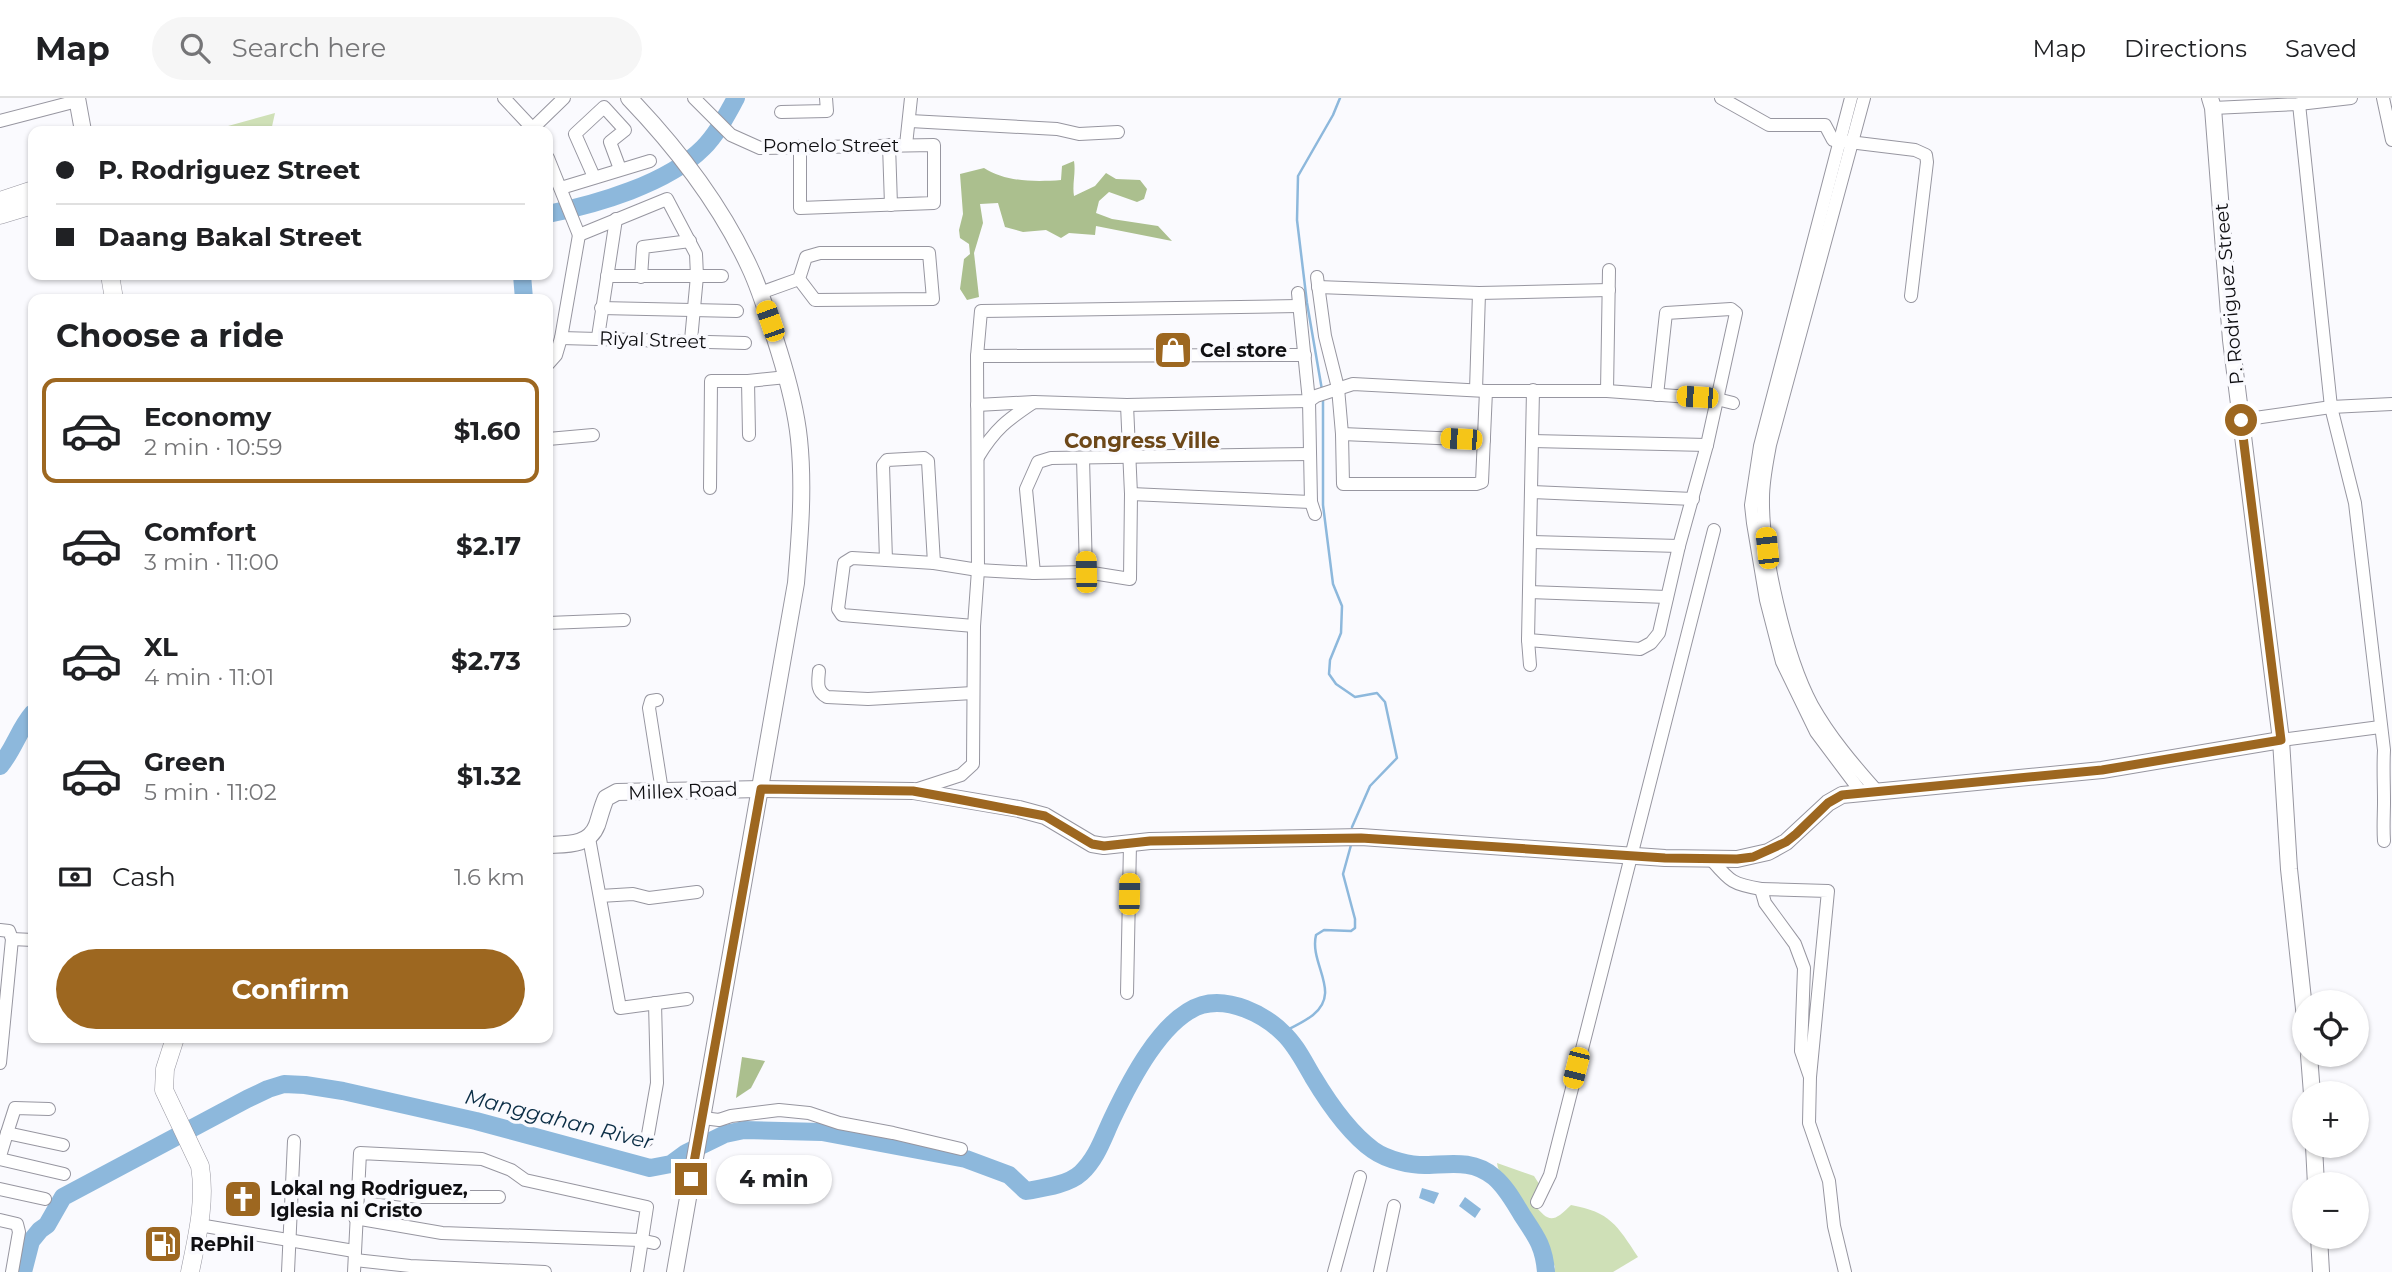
<!DOCTYPE html>
<html lang="en">
<head>
<meta charset="utf-8">
<style>
  :root { --surface:#fff; --page:#f6f6f6; --text:#202124; --muted:#757577; --line:#e0e0e0; --accent:#9d6720 }
  body { margin:0; font-family:Montserrat,sans-serif; background:var(--page); color:var(--text); height:100vh; display:flex; flex-direction:column; font-size:26px; white-space:nowrap }
  * { box-sizing:border-box; margin:0 }
  p { font-size:23px; color:var(--muted) }
  .icon { flex:none; width:38px; height:38px; fill:none; stroke:currentColor; stroke-width:2; stroke-linecap:round; stroke-linejoin:round }
  .map { position:relative; flex:1; overflow:hidden }
  .drawer { position:absolute; left:28px; top:196px; width:525px; height:749px; display:flex; flex-direction:column; background:var(--surface); border-radius:14px; box-shadow:0 2px 5px #0004 }
  .drawer>* { flex:none }
  .banner { position:absolute; left:28px; top:28px; width:525px; height:154px; border-radius:14px; box-shadow:0 2px 5px #0004; display:grid; align-content:center; height:154px; padding:0 28px; background:var(--surface) }
  .controls { position:absolute; left:2292px; top:892px; display:grid; gap:14px }
  .controls a { display:grid; place-items:center; width:77px; height:77px; border-radius:50%; background:var(--surface); box-shadow:0 2px 5px #0004; font-size:35px }
  .end { position:absolute; width:32px; height:32px; margin:-16px; border:9px solid #9d6720; background:#fff; box-shadow:0 0 0 4px #fff }
  .from { border-radius:50% }
  .bubble { position:absolute; height:49px; border-radius:24px; background:var(--surface); box-shadow:0 2px 5px #0004; font-size:23px; font-weight:700; line-height:49px; text-align:center }
  .car { position:absolute; width:21px; height:42px; margin:-21px -10px; border-radius:9px; box-shadow:0 0 5px 2px #0007; background:linear-gradient(#f5c518 24%,#345 0 40%,#f5c518 0 76%,#345 0 86%,#f5c518 0) }
  .banner b { display:flex; align-items:center; gap:24px; height:66px; font-size:26px }
  .banner b+b { border-top:2px solid var(--line) }
  .banner i { width:18px; height:18px; background:var(--text) }
  ul { padding:0; list-style:none }
  li { display:flex; align-items:center; gap:21px; height:105px; margin:0 14px 10px; padding:0 14px; border:4px solid transparent; border-radius:14px }
  li div { flex:1 }
  li b { display:block; font-size:26px }
  li em { font-style:normal; font-weight:700 }
  li.selected { border-color:var(--accent) }
  li>.icon { width:63px; height:63px; stroke-width:1.5 }
  h2 { padding:0 28px; font-size:32px; line-height:84px }
  .pay { display:flex; align-items:center; gap:18px; height:77px; padding:0 28px; font-size:26px }
  .pay p { margin-inline-start:auto }
  .action { display:flex; gap:14px; margin-top:auto; padding:14px 28px }
  .action a { flex:1; height:80px; border-radius:42px; background:var(--accent); color:#fff; font-size:28px; font-weight:700; line-height:80px; text-align:center }
  header { display:flex; align-items:center; gap:42px; box-sizing:border-box; height:98px; padding:0 35px; background:var(--surface); border-bottom:2px solid var(--line) }
  header strong { font-size:33px }
  nav { display:flex; gap:38px; margin-inline-start:auto; font-size:24px }
  .search { width:490px; height:63px; background:var(--page); display:flex; align-items:center; gap:18px; box-sizing:border-box; padding:0 24px; border-radius:38px; color:var(--muted); font-size:26px }
  .map>svg:first-child { display:block }
  .green { fill:#cfe0b7 }
  .forest { fill:#abbf8e }
  .water { fill:#8db8dc }
  .lines { fill:none; stroke-linecap:round; stroke-linejoin:round }
  .stream { stroke:#8db8dc; stroke-width:2.5 }
  .river { stroke:#8db8dc; stroke-width:18 }
  .street-casing { stroke:#9796a0; stroke-width:14 }
  .secondary-casing { stroke:#9796a0; stroke-width:18 }
  .primary-casing { stroke:#9796a0; stroke-width:19 }
  .street { stroke:#fff; stroke-width:12 }
  .secondary { stroke:#fff; stroke-width:16 }
  .primary { stroke:#fff; stroke-width:18 }
  .route { stroke:#9d6720; stroke-width:9 }
  .labels { text-anchor:middle; dominant-baseline:central; stroke-width:7; stroke-linejoin:round; paint-order:stroke }
  .street-label { font-size:19px; fill:#0f0f12; stroke:#fafafe }
  .poi-label { font-size:19px; font-weight:bold; fill:#0f0f12; stroke:#fafafe; text-anchor:start }
  .neighbourhood-label { font-size:21px; font-weight:bold; fill:#6d4819; stroke:#fafafe }
  .water-label { font-size:21px; font-style:italic; fill:#0a2d45; stroke:#fafafe }
</style>
</head>
<body>
<header>
<strong>Map</strong>
<div class="search"><svg class="icon" aria-label="search" viewBox="0 0 24 24"><circle cx="10" cy="10" r="6"/><path d="M15 15l6 6"/></svg>Search here</div>
<nav><a>Map</a><a>Directions</a><a>Saved</a></nav>
</header>
<div class="map">
<svg width="2392" height="1174" viewBox="0 0 2392 1174">
  <rect width="100%" height="100%" fill="#fafafe"/>
  <!-- green -->
  <g class="green">
    <polygon points="275,15 271,33 210,33"/>
    <path d="M1497,1065l37,13 9,14 -10,13c16,20 20,20 38,2 39,7 46,20 67,52l-25,15h-60l2,-5c-11,-29 -28,-54 -44,-80 -5,-10 -13,-13 -14,-24z"/>
  </g>
  <!-- forest -->
  <g class="forest">
    <path d="M1074,63c2,12 -2,23 0,35l21,-10 11,-13 10,6 24,1 7,9 -3,10 -7,3 -28,-10 -10,9 -3,12 16,6 46,7 14,15 -76,-15 -1,9 -26,-2 -8,5 -15,-8 -23,2 -18,-5 -7,-24 -18,1 3,19 -9,30 5,44 -12,3 -7,-11 4,-30 6,-5 -1,-10 -9,-6 -1,-8 4,-16 -3,-40 24,-6c21,14 52,14 77,12l1,-14z"/>
    <polygon points="742,959 765,963 751,990 736,1000"/>
  </g>
  <!-- water -->
  <g class="water">
    <polygon points="1422,1090 1439,1095 1434,1106 1419,1100"/>
    <polygon points="1465,1099 1481,1111 1475,1120 1459,1108"/>
  </g>
  <g class="lines">
    <!-- stream -->
    <g class="stream">
      <polyline points="1322,292 1307,205 1297,122 1298,78 1333,17 1340,0"/>
      <polyline points="1323,299 1323,407 1333,486 1342,508 1341,535 1330,562 1329,576 1336,586 1355,599 1377,595 1385,604 1397,660 1370,688 1352,729"/>
      <path d="M1283,934c10,-5 21,-10 30,-17 29,-23 -4,-51 3,-80l8,-5 27,1 4,-3v-9l-12,-45 8,-29"/>
    </g>
    <!-- river -->
    <g class="river">
      <path d="M548,116c49,-10 119,-30 155,-66 14,-14 23,-32 33,-50"/>
      <polyline points="522,177 524,201"/>
      <path d="M0,668c14,-17 19,-37 33,-53"/>
      <path d="M23,1174l8,-31 9,-11 7,-5 16,-28 184,-98 21,-10 16,-5 21,1 38,6 133,30 174,47 21,-4 15,-11 39,-19 19,-4 78,2 144,27 43,16 17,16c17,-3 42,-6 55,-18 16,-15 22,-35 31,-54 17,-36 50,-102 90,-114 27,-8 62,9 81,28 13,12 21,29 30,44 15,25 35,55 60,73 14,10 39,16 56,15 23,-1 45,-5 65,12 12,10 20,25 28,38 14,21 22,31 24,57"/>
    </g>
    <defs>
      <g id="street">
        <polyline points="504,0 535,33"/>
        <polyline points="694,0 731,37 760,50 934,47 934,105 800,110 800,48"/>
        <polyline points="1721,0 1769,27 1825,27 1833,42 1915,52 1926,57 1927,64 1911,198"/>
        <polyline points="1851,0 1760,348 1751,407 1753,425 1766,502 1782,564 1816,634 1861,694"/>
        <path d="M1864,0l-94,347c-3,17 -7,35 -7,53 -1,55 23,159 49,207 18,32 41,59 65,86"/>
        <polyline points="2383,0 2392,42"/>
        <path d="M2299,6l32,303 24,96 29,247c-1,17 0,34 0,51 0,14 -1,26 0,40"/>
        <polyline points="2213,10 2299,6 2351,0"/>
        <polyline points="781,14 827,13 826,0"/>
        <polyline points="0,23 77,3"/>
        <polyline points="910,23 1057,31 1079,36 1118,34"/>
        <polyline points="533,30 564,0"/>
        <polyline points="889,47 891,107"/>
        <polyline points="906,47 911,0"/>
        <polyline points="548,60 579,137"/>
        <polyline points="594,79 575,36 604,9 625,32 610,44 620,71"/>
        <polyline points="561,90 650,63"/>
        <polyline points="579,137 667,101 696,156 697,178 691,242"/>
        <polyline points="607,178 722,178"/>
        <polyline points="641,179 643,149 690,143"/>
        <polyline points="1317,179 1325,238 1338,290 1342,336 1343,386 1476,386 1482,384 1486,293"/>
        <polyline points="1318,189 1479,195 1609,192"/>
        <polyline points="760,195 799,181 806,159 820,155 929,155 933,201 815,202 799,181"/>
        <polyline points="1298,195 1309,303 1311,404 1315,416"/>
        <polyline points="601,210 737,213"/>
        <polyline points="598,239 616,121"/>
        <polyline points="561,240 745,245"/>
        <polyline points="977,258 1305,257"/>
        <polyline points="548,266 556,257 561,240 579,137"/>
        <polyline points="748,283 749,337"/>
        <polyline points="1476,292 1479,195"/>
        <polyline points="1607,293 1609,172"/>
        <polyline points="977,307 1034,304 1127,307 1309,303 1316,298 1353,286 1486,293 1607,293 1717,301 1733,305"/>
        <polyline points="2241,322 2331,309 2392,306"/>
        <polyline points="1342,336 1484,342"/>
        <polyline points="548,341 593,337"/>
        <polyline points="1532,343 1707,347"/>
        <path d="M978,359c17,-28 29,-37 56,-55"/>
        <polyline points="1083,360 1086,474"/>
        <polyline points="710,390 711,283 748,283 787,279"/>
        <polyline points="1532,394 1693,401"/>
        <polyline points="1131,396 1311,404"/>
        <polyline points="1532,444 1679,448"/>
        <polyline points="886,462 883,367 887,362 924,360 928,363 934,465"/>
        <polyline points="1034,475 1026,391 1038,364 1051,360 1310,356"/>
        <polyline points="1529,494 1667,499"/>
        <polyline points="548,525 624,522"/>
        <polyline points="974,528 842,517 838,511 844,465 852,460 886,462 934,465 978,472 1034,475 1086,474 1130,481 1131,396 1127,307"/>
        <polyline points="1528,542 1640,551 1651,545 1659,535 1679,448 1707,347 1736,215 1731,211 1666,215 1657,297"/>
        <polyline points="1530,567 1528,542 1533,292"/>
        <path d="M819,573c-1,11 -3,20 8,26l41,2 105,-6"/>
        <polyline points="657,602 651,603 649,610 662,693"/>
        <polyline points="2281,642 2380,629"/>
        <polyline points="915,692 961,677 973,666 974,528 978,472 977,258 981,213 1298,208"/>
        <polyline points="589,740 620,910 687,901"/>
        <path d="M1710,760c20,23 21,26 51,31"/>
        <polyline points="600,798 633,796 649,800 697,794"/>
        <polyline points="0,832 9,833 12,841 0,965"/>
        <polyline points="12,841 33,842"/>
        <polyline points="1127,895 1130,746"/>
        <polyline points="1810,979 1828,793 1761,791 1765,805 1795,846 1804,870 1801,953 1810,979 1809,1025 1829,1083 1834,1128 1845,1174"/>
        <polyline points="703,1020 719,1022 731,1018 779,1012 809,1015 839,1025 893,1035 961,1051"/>
        <polyline points="7,1035 15,1010 49,1011"/>
        <polyline points="647,1042 657,985 655,905"/>
        <polyline points="0,1058 7,1035 63,1047"/>
        <polyline points="0,1061 64,1076"/>
        <polyline points="0,1091 45,1101"/>
        <polyline points="359,1091 418,1099 499,1099"/>
        <polyline points="1537,1104 1550,1077 1714,432"/>
        <polyline points="355,1120 442,1135 640,1142 654,1145"/>
        <polyline points="0,1122 17,1126 19,1134 12,1174"/>
        <polyline points="199,1127 354,1153"/>
        <polyline points="355,1162 410,1168 545,1174"/>
        <polyline points="288,1174 294,1043"/>
        <polyline points="354,1174 360,1055 482,1061 511,1072 525,1082 647,1109 637,1174"/>
        <polyline points="1334,1174 1360,1079"/>
        <polyline points="1380,1174 1394,1108"/>
      </g>
      <g id="secondary">
        <polyline points="77,0 83,33"/>
        <path d="M629,0c47,49 91,106 120,168 13,27 21,57 30,85 9,29 17,59 20,88 5,48 1,96 -3,144l-121,689"/>
        <polyline points="2210,0 2213,10 2231,242 2281,642 2289,771 2305,920"/>
        <path d="M548,747c19,-1 41,1 49,-20 3,-9 5,-18 9,-27l11,-6 144,-3 152,2 106,18 26,7 47,28 12,2 46,-5 211,-4 304,21 72,1 31,-7 18,-10 42,-39 14,-8 260,-25 179,-30"/>
        <polyline points="2309,957 2312,996"/>
        <polyline points="2314,1048 2316,1087"/>
        <polyline points="2319,1139 2321,1174"/>
      </g>
      <g id="primary">
        <polyline points="0,103 33,92"/>
        <polyline points="0,117 33,107"/>
        <polyline points="110,177 114,201"/>
        <path d="M175,940l-10,31 -1,21 36,76c6,36 -3,71 -10,106"/>
      </g>
    </defs>
    <!-- street casing -->
    <use href="#street" class="street-casing"/>
    <!-- secondary casing -->
    <use href="#secondary" class="secondary-casing"/>
    <!-- primary casing -->
    <use href="#primary" class="primary-casing"/>
    <!-- street -->
    <use href="#street" class="street"/>
    <!-- secondary -->
    <use href="#secondary" class="secondary"/>
    <!-- primary -->
    <use href="#primary" class="primary"/>
  </g>
  <g class="lines">
    <!-- route -->
    <polyline class="route" points="691,1081 761,691 913,693 957,701 1045,718 1092,746 1104,748 1150,743 1361,740 1665,760 1737,761 1753,759 1786,744 1796,736 1828,705 1842,697 2102,672 2281,642 2241,322"/>
  </g>
  <!-- icons -->
  <defs>
    <symbol id="shop-square" viewBox="-11 -11 22 22"><rect x="-9" y="-9" width="18" height="18" rx="4" fill="#9d6720" stroke="#fafafe"/><path d="M-5-2.5h2.3a2.7 3.5 0 0 1 5.4 0H5L5.5 6h-11ZM-1.5-2.5h3a1.5 2.3 0 0 0-3 0Z" fill="#fff"/></symbol>
    <symbol id="church-square" viewBox="-11 -11 22 22"><rect x="-9" y="-9" width="18" height="18" rx="4" fill="#9d6720" stroke="#fafafe"/><path d="M-1.2-6h2.4v3.5h3.3v2.4h-3.3V6h-2.4V-.1h-3.3v-2.4h3.3Z" fill="#fff"/></symbol>
    <symbol id="fuel-square" viewBox="-11 -11 22 22"><rect x="-9" y="-9" width="18" height="18" rx="4" fill="#9d6720" stroke="#fafafe"/><path d="M-5.5-6h7V0h2V4h1.3V-2.5L3-4.5l.8-.8L6-3V5H2.5V1h-1V6h-7ZM-4.2-4.7v3.2H.2V-4.7Z" fill="#fff"/></symbol>
  </defs>
  <g fill-rule="evenodd">
    <use href="#shop-square" x="1151" y="230" width="44" height="44"/>
    <use href="#church-square" x="221" y="1079" width="44" height="44"/>
    <use href="#fuel-square" x="141" y="1124" width="44" height="44"/>
  </g>
  <g class="labels">
    <!-- street labels -->
    <g class="street-label">
      <text x="831" y="47">Pomelo Street</text>
      <text transform="translate(2229 196) rotate(-95)">P. Rodriguez Street</text>
      <text transform="translate(653 242) rotate(2)">Riyal Street</text>
      <text transform="translate(683 693) rotate(-2)">Millex Road</text>
    </g>
    <!-- poi labels -->
    <g class="poi-label">
      <text x="1200" y="252">Cel store</text>
      <text x="270" y="1090">Lokal ng Rodriguez,<tspan x="270" dy="22">Iglesia ni Cristo</tspan></text>
      <text x="190" y="1146">RePhil</text>
    </g>
    <!-- neighbourhood labels -->
    <g class="neighbourhood-label">
      <text x="1142" y="342">Congress Ville</text>
    </g>
    <!-- water labels -->
    <g class="water-label">
      <text transform="translate(559 1021) rotate(14)">Manggahan River</text>
    </g>
  </g>
</svg>
<div class="controls">
<a><svg class="icon" aria-label="locate" viewBox="0 0 24 24"><circle cx="12" cy="12" r="6"/><path d="M12 2v4M12 18v4M2 12h4M18 12h4"/></svg></a>
<a>+</a>
<a>−</a>
</div>
<i class="end from" style="left:2241px;top:322px"></i>
<i class="end" style="left:691px;top:1081px"></i>
<div class="bubble" style="left:716px;top:1057px;width:116px">4 min</div>
<i class="car" style="left:770px;top:223px;rotate:341deg"></i>
<i class="car" style="left:1697px;top:299px;rotate:274deg"></i>
<i class="car" style="left:1461px;top:341px;rotate:273deg"></i>
<i class="car" style="left:1767px;top:450px;rotate:354deg"></i>
<i class="car" style="left:1086px;top:474px;rotate:359deg"></i>
<i class="car" style="left:1129px;top:796px;rotate:1deg"></i>
<i class="car" style="left:1576px;top:970px;rotate:194deg"></i>
<div class="banner">
<b><i class="from"></i>P. Rodriguez Street</b>
<b><i></i>Daang Bakal Street</b>
</div>
<section class="drawer">
<h2>Choose a ride</h2>
<ul>
<li class="selected"><svg class="icon" aria-label="car" viewBox="0 0 24 24"><path d="M5 17H2v-5l4-1 3-4h7l3 4 3 1v5h-3M9 17h6M6 11h13"/><circle cx="7" cy="17" r="2"/><circle cx="17" cy="17" r="2"/></svg><div><b>Economy</b><p>2 min · 10:59</p></div><em>$1.60</em></li>
<li><svg class="icon" aria-label="car" viewBox="0 0 24 24"><path d="M5 17H2v-5l4-1 3-4h7l3 4 3 1v5h-3M9 17h6M6 11h13"/><circle cx="7" cy="17" r="2"/><circle cx="17" cy="17" r="2"/></svg><div><b>Comfort</b><p>3 min · 11:00</p></div><em>$2.17</em></li>
<li><svg class="icon" aria-label="car" viewBox="0 0 24 24"><path d="M5 17H2v-5l4-1 3-4h7l3 4 3 1v5h-3M9 17h6M6 11h13"/><circle cx="7" cy="17" r="2"/><circle cx="17" cy="17" r="2"/></svg><div><b>XL</b><p>4 min · 11:01</p></div><em>$2.73</em></li>
<li><svg class="icon" aria-label="car" viewBox="0 0 24 24"><path d="M5 17H2v-5l4-1 3-4h7l3 4 3 1v5h-3M9 17h6M6 11h13"/><circle cx="7" cy="17" r="2"/><circle cx="17" cy="17" r="2"/></svg><div><b>Green</b><p>5 min · 11:02</p></div><em>$1.32</em></li>
</ul>
<div class="pay"><svg class="icon" aria-label="cash" viewBox="0 0 24 24"><path d="M3 7h18v10H3z"/><circle cx="12" cy="12" r="2"/></svg>Cash<p>1.6 km</p></div>
<div class="action"><a>Confirm</a></div>
</section>
</div>
</body>
</html>
